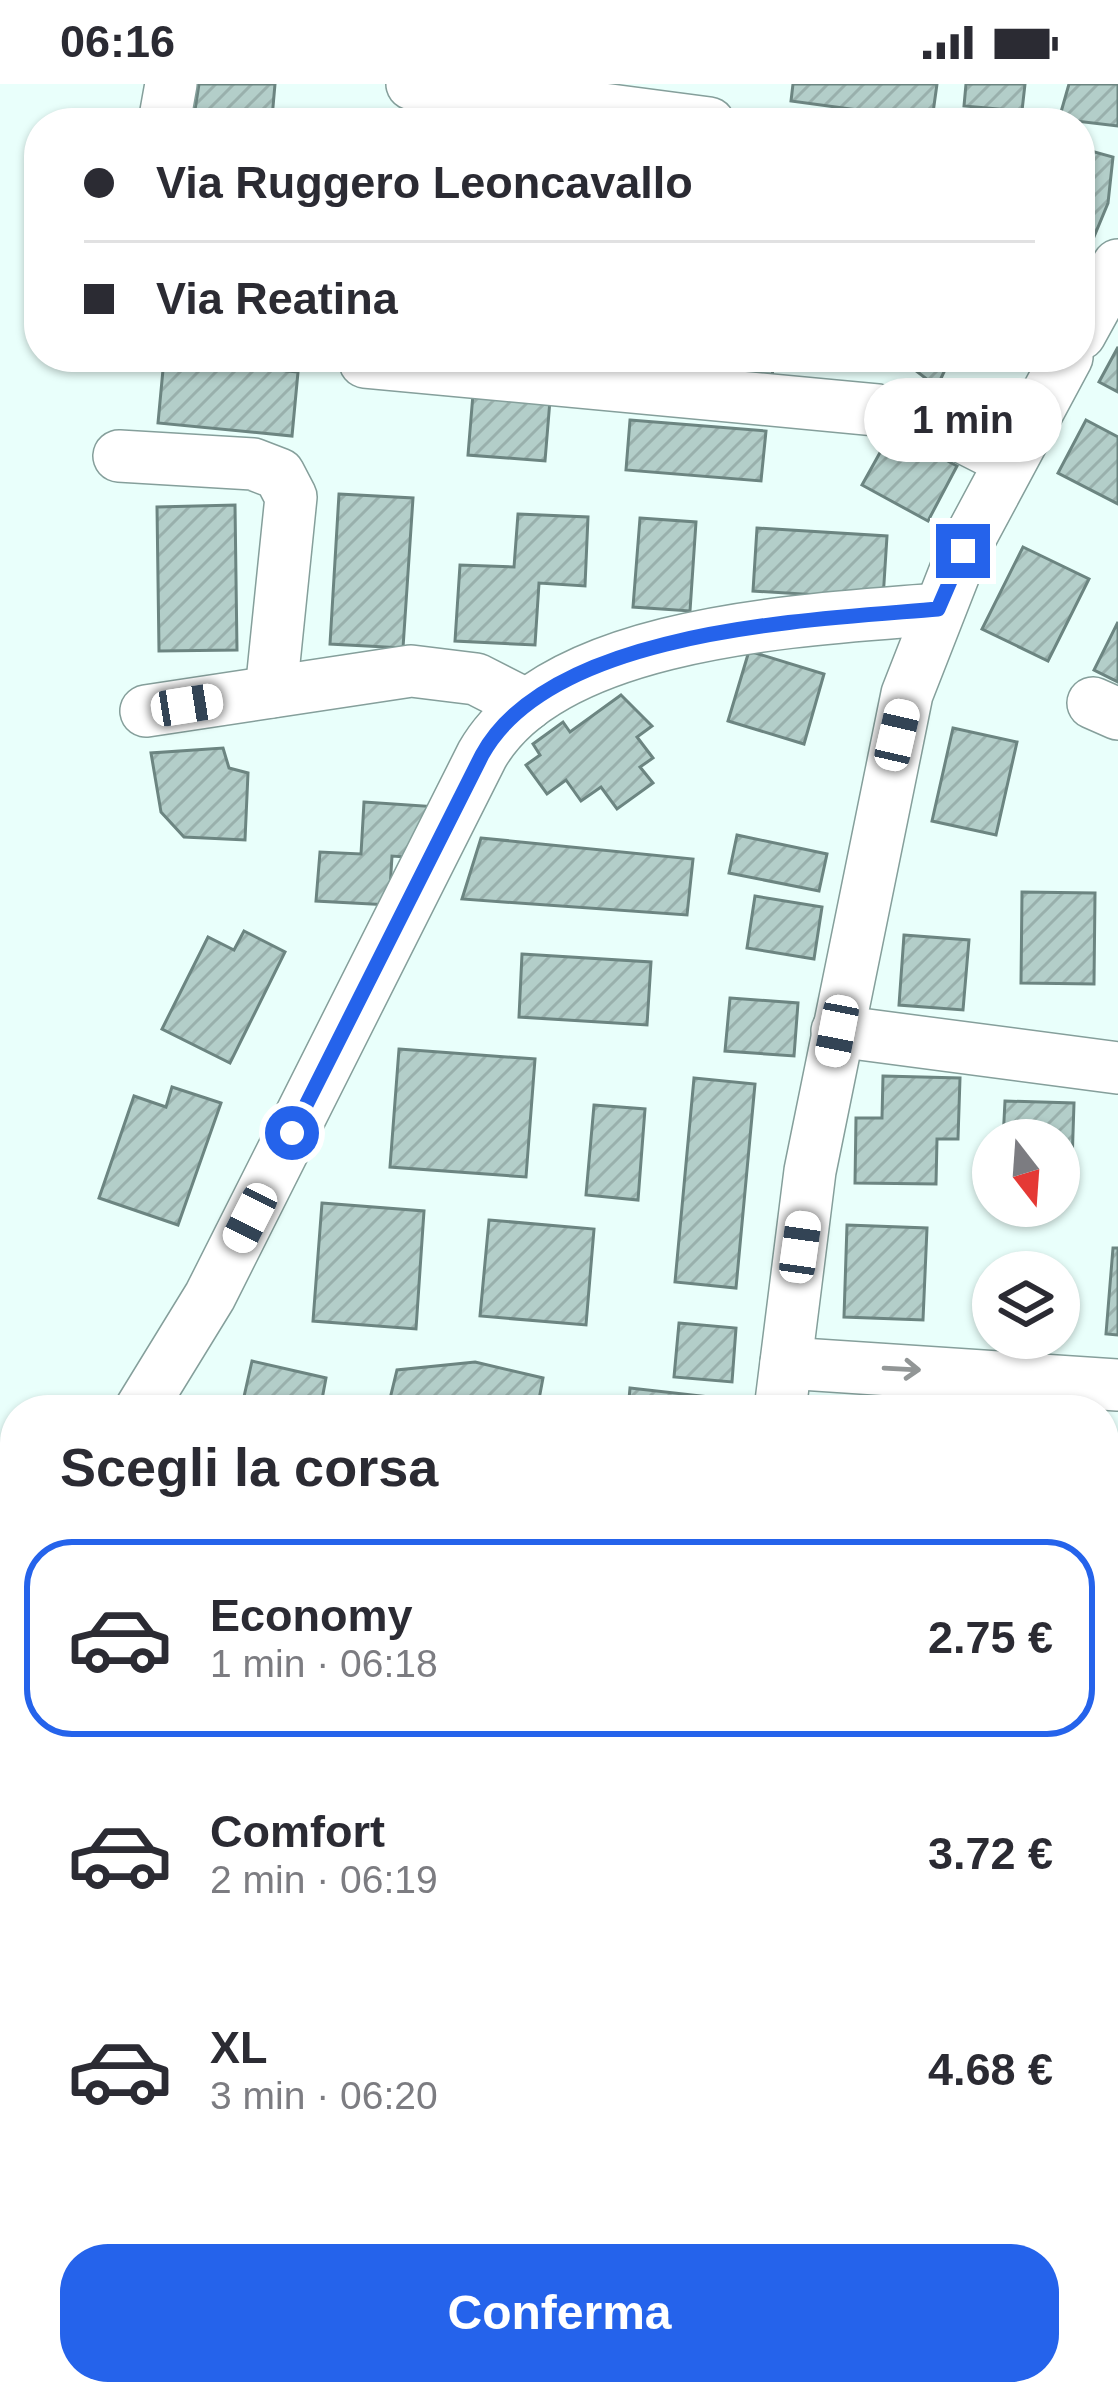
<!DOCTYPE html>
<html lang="it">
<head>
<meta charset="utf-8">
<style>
  :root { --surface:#fff; --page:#f2f2f3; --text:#2b2b33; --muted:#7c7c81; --line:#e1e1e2; --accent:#2563eb }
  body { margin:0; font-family:Helvetica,sans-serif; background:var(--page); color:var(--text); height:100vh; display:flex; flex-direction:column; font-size:45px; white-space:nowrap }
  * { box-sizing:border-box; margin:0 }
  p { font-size:39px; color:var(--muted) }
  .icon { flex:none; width:66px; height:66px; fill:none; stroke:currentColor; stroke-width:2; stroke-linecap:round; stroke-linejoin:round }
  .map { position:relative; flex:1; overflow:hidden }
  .panel { position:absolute; left:0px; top:1311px; width:1119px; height:1011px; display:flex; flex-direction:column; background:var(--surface); border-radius:48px 48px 0 0; box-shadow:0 3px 9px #0004 }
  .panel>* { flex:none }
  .guide { position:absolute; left:24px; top:24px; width:1071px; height:264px; border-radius:48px; box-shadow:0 3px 9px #0004; display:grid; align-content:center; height:264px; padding:0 60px; background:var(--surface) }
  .needle { width:78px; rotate:163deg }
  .fabs { position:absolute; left:972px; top:1035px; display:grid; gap:24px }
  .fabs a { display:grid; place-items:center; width:108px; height:108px; border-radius:50%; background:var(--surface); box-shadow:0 3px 9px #0004; font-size:60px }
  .end { position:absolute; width:54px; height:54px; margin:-27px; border:15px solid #2563eb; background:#fff; box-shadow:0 0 0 6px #fff }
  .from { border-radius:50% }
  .bubble { position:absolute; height:84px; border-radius:42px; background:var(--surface); box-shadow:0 3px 9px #0004; font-size:39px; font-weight:700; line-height:84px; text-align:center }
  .car { position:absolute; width:36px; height:72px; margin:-36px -18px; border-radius:15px; box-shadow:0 0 9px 3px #0007; background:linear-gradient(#fff 24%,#345 0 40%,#fff 0 76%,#345 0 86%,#fff 0) }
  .guide b { display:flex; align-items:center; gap:42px; height:114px; font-size:45px }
  .guide b+b { border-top:3px solid var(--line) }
  .guide i { width:30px; height:30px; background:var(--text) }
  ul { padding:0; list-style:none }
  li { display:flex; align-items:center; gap:36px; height:198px; margin:0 24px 18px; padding:0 36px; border:6px solid transparent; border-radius:48px }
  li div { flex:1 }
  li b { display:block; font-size:45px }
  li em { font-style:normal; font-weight:700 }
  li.on { border-color:var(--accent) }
  li>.icon { width:108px; height:108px; stroke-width:1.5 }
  h2 { padding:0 60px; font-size:54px; line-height:144px }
  .action { display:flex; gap:24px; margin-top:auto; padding:24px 60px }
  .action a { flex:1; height:138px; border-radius:48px; background:var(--accent); color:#fff; font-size:48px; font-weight:700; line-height:138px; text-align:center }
  .status { display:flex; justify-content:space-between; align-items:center; height:84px; padding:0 60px; background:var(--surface); direction:ltr }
  .status svg { height:33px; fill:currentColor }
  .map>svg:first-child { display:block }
  .building { fill:url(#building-hatch); stroke:#6c8581; stroke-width:3 }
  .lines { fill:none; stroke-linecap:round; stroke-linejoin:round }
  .minor-casing { stroke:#859f9b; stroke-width:54 }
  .minor { stroke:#fff; stroke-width:51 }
  .oneway { stroke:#929696 }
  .route { stroke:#2563eb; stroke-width:15 }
</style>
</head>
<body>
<div class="status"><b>06:16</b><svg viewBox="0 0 49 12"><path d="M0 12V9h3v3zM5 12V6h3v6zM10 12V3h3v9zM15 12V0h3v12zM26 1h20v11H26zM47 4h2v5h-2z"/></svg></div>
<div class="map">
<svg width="1118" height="2321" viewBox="0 0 1118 2321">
  <defs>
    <pattern id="building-hatch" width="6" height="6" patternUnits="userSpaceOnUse" patternTransform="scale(3)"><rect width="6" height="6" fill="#b3cec9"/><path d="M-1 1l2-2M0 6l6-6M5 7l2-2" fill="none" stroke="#99b0ac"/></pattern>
  </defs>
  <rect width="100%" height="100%" fill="#e9fffb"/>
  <!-- building -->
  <g class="building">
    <polygon points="199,0 275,0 272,34 323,39 193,39"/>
    <polygon points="793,0 937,0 932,36 791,17"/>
    <polygon points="966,0 1025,0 1022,27 964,22"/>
    <polygon points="1069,0 1118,0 1118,42 1059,35"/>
    <polygon points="1080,64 1113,73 1108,119 1086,172 1080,170"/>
    <polygon points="1118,263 1118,308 1099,298"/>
    <polygon points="649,273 774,273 772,294 648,281"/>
    <polygon points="898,273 951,273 937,303"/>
    <polygon points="164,275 298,288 292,352 158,339"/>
    <polygon points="473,310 550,316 545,377 468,371"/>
    <polygon points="630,336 766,347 761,397 626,386"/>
    <polygon points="1086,336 1118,353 1118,420 1058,389"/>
    <polygon points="892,347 957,382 928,437 862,401"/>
    <polygon points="339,410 413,414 403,564 330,560"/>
    <polygon points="235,421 237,566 159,567 157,423"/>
    <polygon points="518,430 588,433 585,502 539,499 535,561 455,557 460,481 514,483"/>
    <polygon points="640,434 696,438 690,527 633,523"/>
    <polygon points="757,444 887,452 883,515 753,507"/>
    <polygon points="1023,463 1089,495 1048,577 982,545"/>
    <polygon points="1118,538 1118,598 1094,586"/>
    <polygon points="749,567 824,590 804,660 728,637"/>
    <polygon points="621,611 652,642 637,653 653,674 640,683 653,699 617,725 601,703 581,717 566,696 547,710 526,681 540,671 533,660 563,638 570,648"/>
    <polygon points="953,644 1017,658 996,751 932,737"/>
    <polygon points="223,664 229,684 248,689 245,756 184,753 161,728 151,669"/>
    <polygon points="364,718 439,723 419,774 392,772 389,821 316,817 320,768 361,770"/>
    <polygon points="737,751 827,770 819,807 729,789"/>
    <polygon points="481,754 693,775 687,831 462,815"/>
    <polygon points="1022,808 1095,809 1094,900 1021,899"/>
    <polygon points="755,812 822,823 814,875 747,864"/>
    <polygon points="244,847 285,868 230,979 162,945 208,853 234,866"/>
    <polygon points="904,851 969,856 963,926 899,921"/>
    <polygon points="522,870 651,878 647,941 519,933"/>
    <polygon points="730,914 798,919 794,972 725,967"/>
    <polygon points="399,965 535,975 526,1093 390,1083"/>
    <polygon points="883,992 960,994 958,1055 937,1055 936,1100 855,1099 856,1034 882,1034"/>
    <polygon points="694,994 755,1000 736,1204 675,1198"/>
    <polygon points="172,1003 221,1019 178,1141 99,1114 134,1012 166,1023"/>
    <polygon points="1005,1017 1074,1019 1071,1110 1059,1110 1059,1056 1003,1056"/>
    <polygon points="594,1021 645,1025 638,1116 586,1111"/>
    <polygon points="322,1119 424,1127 416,1245 313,1237"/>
    <polygon points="489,1136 594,1145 586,1241 480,1232"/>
    <polygon points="847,1141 927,1144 923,1236 844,1233"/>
    <polygon points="1113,1164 1118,1164 1118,1251 1106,1250"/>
    <polygon points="679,1239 736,1244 732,1298 674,1293"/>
    <polygon points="252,1277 326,1294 320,1326 241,1326"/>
    <polygon points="475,1278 543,1294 537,1326 388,1323 397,1286"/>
    <polygon points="630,1304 728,1315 727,1326 628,1326"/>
    <polygon points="834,1318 895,1322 895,1326 833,1326"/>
    <polygon points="1113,1355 1118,1355 1118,1419 1107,1418"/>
    <polygon points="15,1588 15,1620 0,1600"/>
    <polygon points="15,1690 15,1784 0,1769 0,1704"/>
    <polygon points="1104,1719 1118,1720 1118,1800 1104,1800"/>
    <rect x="1104" y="1958" width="14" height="104"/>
    <polygon points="0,2131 15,2145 15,2293 0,2279"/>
    <polygon points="1104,2134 1118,2135 1118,2245 1104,2245"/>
    <polygon points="118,2307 214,2307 229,2321 105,2321"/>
    <polygon points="406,2307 484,2307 474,2321 396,2321"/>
    <polygon points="553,2307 567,2307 593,2321 546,2321"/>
    <polygon points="847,2307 889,2307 932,2321 842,2321"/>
  </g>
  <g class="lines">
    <defs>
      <g id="minor">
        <polyline points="412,0 709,39"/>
        <polyline points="164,39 171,0"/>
        <polyline points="1080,250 1118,181"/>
        <polyline points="365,278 877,326 947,345 1010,377"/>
        <polyline points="119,372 253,380 279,390 291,413 271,608"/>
        <polyline points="1093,619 1118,630"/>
        <polyline points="146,627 411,587 476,595 527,621"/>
        <polyline points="837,947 1118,984"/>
        <polyline points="786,1279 1118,1301"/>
        <path d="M140,1326l70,-114 272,-541c72,-126 327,-135 456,-146"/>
        <polyline points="780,1326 810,1087 907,610 963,467 1067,273"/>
        <polyline points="0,1506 15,1491"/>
        <polyline points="1104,1620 1118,1621"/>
        <polyline points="0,2005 15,2018"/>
        <polyline points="297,2307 314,2321"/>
        <polyline points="998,2307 1045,2321"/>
        <polyline points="371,2321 380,2307"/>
        <polyline points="677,2321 678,2307"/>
      </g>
    </defs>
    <!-- minor casing -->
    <use href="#minor" class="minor-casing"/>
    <!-- minor -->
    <use href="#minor" class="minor"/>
  </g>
  <!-- one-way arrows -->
  <defs><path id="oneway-shaft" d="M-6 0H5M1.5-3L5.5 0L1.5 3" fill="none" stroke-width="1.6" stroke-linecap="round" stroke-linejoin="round" transform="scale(3)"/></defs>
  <use class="oneway" href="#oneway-shaft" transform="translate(902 1285) rotate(3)"/>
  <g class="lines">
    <!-- route -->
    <path class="route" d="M292,1049l190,-378c69,-126 329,-135 456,-146l25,-58"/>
  </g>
</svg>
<div class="fabs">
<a><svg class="needle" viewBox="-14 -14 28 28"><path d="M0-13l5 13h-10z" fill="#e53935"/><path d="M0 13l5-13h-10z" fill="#7c7c81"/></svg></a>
<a><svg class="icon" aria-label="layers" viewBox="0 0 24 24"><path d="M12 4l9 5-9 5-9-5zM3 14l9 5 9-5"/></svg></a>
</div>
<i class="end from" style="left:292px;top:1049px"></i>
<i class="end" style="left:963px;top:467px"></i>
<div class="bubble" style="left:864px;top:294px;width:198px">1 min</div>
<i class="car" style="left:187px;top:621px;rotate:81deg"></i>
<i class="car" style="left:897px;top:651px;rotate:13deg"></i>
<i class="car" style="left:837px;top:947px;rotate:191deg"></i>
<i class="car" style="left:250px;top:1134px;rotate:207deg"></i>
<i class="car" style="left:800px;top:1163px;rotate:8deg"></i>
<div class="guide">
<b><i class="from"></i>Via Ruggero Leoncavallo</b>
<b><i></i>Via Reatina</b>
</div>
<section class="panel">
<h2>Scegli la corsa</h2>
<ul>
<li class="on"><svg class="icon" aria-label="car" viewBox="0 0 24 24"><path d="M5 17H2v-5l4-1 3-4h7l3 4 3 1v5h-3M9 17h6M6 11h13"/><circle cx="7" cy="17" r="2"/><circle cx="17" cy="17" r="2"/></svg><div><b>Economy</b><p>1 min · 06:18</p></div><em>2.75 €</em></li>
<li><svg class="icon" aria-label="car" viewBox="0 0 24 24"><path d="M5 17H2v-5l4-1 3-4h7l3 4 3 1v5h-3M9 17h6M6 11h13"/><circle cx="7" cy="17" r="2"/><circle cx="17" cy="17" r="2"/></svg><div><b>Comfort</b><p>2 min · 06:19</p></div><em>3.72 €</em></li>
<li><svg class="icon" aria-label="car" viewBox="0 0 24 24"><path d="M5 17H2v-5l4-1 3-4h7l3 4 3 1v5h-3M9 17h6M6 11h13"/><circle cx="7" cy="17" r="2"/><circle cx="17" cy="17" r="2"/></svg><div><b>XL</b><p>3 min · 06:20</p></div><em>4.68 €</em></li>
</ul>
<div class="action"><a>Conferma</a></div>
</section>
</div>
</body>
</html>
